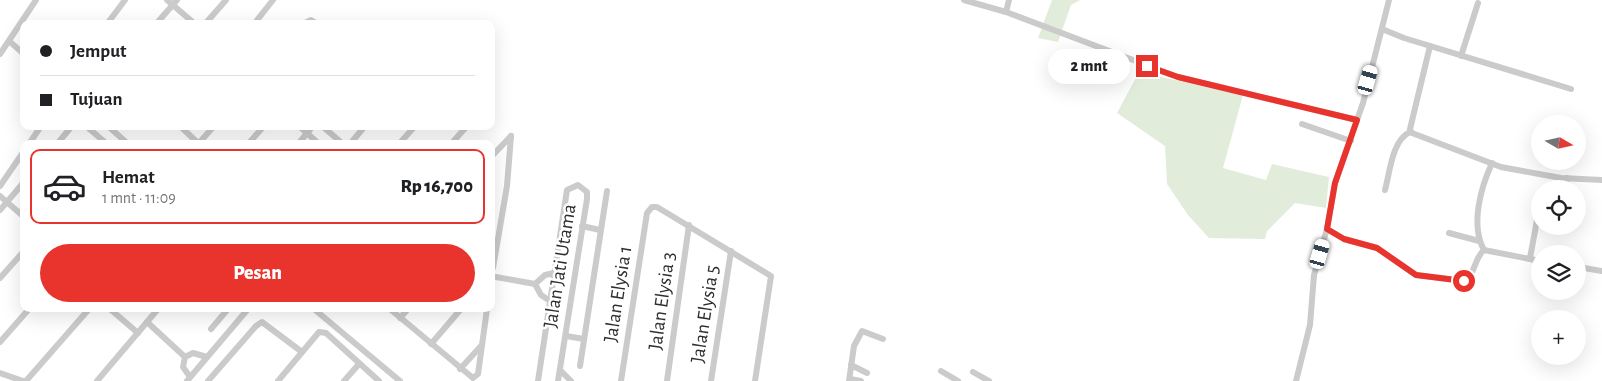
<!DOCTYPE html>
<html lang="id">
<head>
<meta charset="utf-8">
<style>
  :root { --surface:#fff; --page:#f2f2f2; --text:#202124; --muted:#757577; --line:#e0e0e0; --accent:#e8342d }
  body { margin:0; font-family:"Alegreya Sans",sans-serif; background:var(--page); color:var(--text); height:100vh; display:flex; flex-direction:column; font-size:19px; white-space:nowrap }
  * { box-sizing:border-box; margin:0 }
  p { font-size:16px; color:var(--muted) }
  .icon { flex:none; width:28px; height:28px; fill:none; stroke:currentColor; stroke-width:2; stroke-linecap:round; stroke-linejoin:round }
  .map { position:relative; flex:1; overflow:hidden }
  .details { position:absolute; left:20px; top:140px; width:475px; height:172px; display:flex; flex-direction:column; background:var(--surface); border-radius:10px; box-shadow:0 5px 20px #0002 }
  .details>* { flex:none }
  .hud { position:absolute; left:20px; top:20px; width:475px; height:110px; border-radius:10px; box-shadow:0 5px 20px #0002; display:grid; align-content:center; height:110px; padding:0 20px; background:var(--surface) }
  .needle { width:32px; rotate:99deg }
  .controls { position:absolute; left:1531px; top:115px; display:grid; gap:10px }
  .controls a { display:grid; place-items:center; width:55px; height:55px; border-radius:50%; background:var(--surface); box-shadow:0 5px 20px #0002; font-size:25px }
  .end { position:absolute; width:22px; height:22px; margin:-11px; border:6px solid #e8342d; background:#fff; box-shadow:0 0 0 2px #fff }
  .from { border-radius:50% }
  .bubble { position:absolute; height:35px; border-radius:18px; background:var(--surface); box-shadow:0 5px 20px #0002; font-size:16px; font-weight:800; line-height:35px; text-align:center }
  .car { position:absolute; width:15px; height:30px; margin:-15px -8px; border-radius:6px; box-shadow:0 0 4px 1px #0007; background:linear-gradient(#fff 24%,#345 0 40%,#fff 0 76%,#345 0 86%,#fff 0) }
  .hud b { display:flex; align-items:center; gap:18px; height:48px; font-size:19px }
  .hud b+b { border-top:1px solid var(--line) }
  .hud i { width:12px; height:12px; background:var(--text) }
  ul { padding:9px 0 0; list-style:none }
  li { display:flex; align-items:center; gap:15px; height:75px; margin:0 10px 8px; padding:0 10px; border:2px solid transparent; border-radius:10px }
  li div { flex:1 }
  li b { display:block; font-size:19px }
  li em { font-style:normal; font-weight:800 }
  li.selected { border-color:var(--accent) }
  li>.icon { width:45px; height:45px; stroke-width:1.5 }
  .primary-button { display:flex; gap:10px; margin-top:auto; padding:10px 20px }
  .primary-button a { flex:1; height:58px; border-radius:30px; background:var(--accent); color:#fff; font-size:20px; font-weight:800; line-height:58px; text-align:center }
  .map>svg:first-child { display:block }
  .green { fill:#e2ecdb }
  .lines { fill:none; stroke-linecap:round; stroke-linejoin:round }
  .minor { stroke:#cbcbcb; stroke-width:6 }
  .route { stroke:#e8342d; stroke-width:6 }
  .labels { text-anchor:middle; dominant-baseline:central; stroke-width:5; stroke-linejoin:round; paint-order:stroke }
  .street-label { font-size:20px; fill:#2e2e2e; stroke:#fff }
</style>
</head>
<body>
<div class="map">
<svg width="1602" height="381" viewBox="0 0 1602 381">
  <rect width="100%" height="100%" fill="#fff"/>
  <!-- green -->
  <g class="green">
    <polygon points="1052,0 1080,0 1071,5 1058,42 1038,38"/>
    <polygon points="1139,72 1243,95 1223,168 1266,180 1272,164 1329,177 1326,208 1295,203 1267,231 1265,239 1209,238 1188,215 1167,184 1165,146 1117,113"/>
  </g>
  <g class="lines">
    <!-- minor -->
    <g class="minor">
      <polyline points="167,0 195,24"/>
      <polyline points="964,0 1006,12 1178,77 1357,120"/>
      <polyline points="1006,12 1009,0"/>
      <polyline points="107,24 125,0"/>
      <polyline points="156,24 177,0"/>
      <polyline points="205,24 226,0"/>
      <polyline points="254,24 273,0"/>
      <polyline points="303,24 311,20 318,24"/>
      <polyline points="1382,29 1404,38 1571,89"/>
      <polyline points="9,41 24,54"/>
      <polyline points="1430,46 1410,129 1412,133 1501,167 1561,178 1602,180"/>
      <polyline points="0,54 36,0"/>
      <polyline points="1461,56 1478,3"/>
      <polyline points="1302,124 1351,141"/>
      <polyline points="86,126 107,144"/>
      <polyline points="108,126 128,144"/>
      <polyline points="180,126 199,144"/>
      <polyline points="299,126 319,144"/>
      <polyline points="322,126 343,144"/>
      <polyline points="199,143 214,126"/>
      <polyline points="29,144 41,126"/>
      <polyline points="57,144 72,126"/>
      <polyline points="248,144 264,126"/>
      <polyline points="298,144 313,126"/>
      <polyline points="350,144 365,126"/>
      <polyline points="399,144 415,126"/>
      <polyline points="451,144 467,126"/>
      <polyline points="491,157 511,136"/>
      <polyline points="0,186 24,151"/>
      <polyline points="1565,189 1567,178"/>
      <path d="M1385,190c5,-18 7,-50 25,-58"/>
      <polyline points="0,196 24,217"/>
      <polyline points="0,210 24,182"/>
      <polyline points="582,226 600,230"/>
      <path d="M1327,229l17,10 33,9 39,27 48,6c12,-7 10,-23 20,-31l56,11"/>
      <polyline points="1449,233 1479,241"/>
      <path d="M1484,250c-14,-25 -3,-63 8,-87"/>
      <polyline points="1530,258 1540,204"/>
      <polyline points="1578,267 1602,271"/>
      <polyline points="493,268 507,186 511,136"/>
      <polyline points="496,277 535,284"/>
      <polyline points="0,278 24,251"/>
      <polyline points="535,284 541,295 550,301"/>
      <polyline points="535,284 545,275 554,273"/>
      <polyline points="110,309 138,333"/>
      <polyline points="314,309 400,381"/>
      <polyline points="390,309 473,378 478,374 487,309"/>
      <polyline points="400,318 408,309"/>
      <polyline points="147,322 185,357"/>
      <polyline points="211,329 228,309"/>
      <polyline points="566,336 584,339"/>
      <polyline points="0,342 29,309"/>
      <polyline points="431,344 461,309"/>
      <polyline points="851,365 867,373"/>
      <polyline points="580,366 607,191"/>
      <polyline points="460,369 481,346"/>
      <polyline points="560,370 571,381"/>
      <polyline points="941,371 958,381"/>
      <polyline points="973,372 989,381"/>
      <polyline points="0,373 23,381"/>
      <polyline points="190,377 183,367 185,357 193,353 207,357"/>
      <polyline points="850,379 861,381"/>
      <polyline points="26,381 89,309"/>
      <polyline points="97,381 158,309"/>
      <polyline points="187,381 248,309"/>
      <polyline points="208,381 256,326 262,322 302,352"/>
      <polyline points="278,381 319,332 326,333 379,381"/>
      <polyline points="344,381 359,364"/>
      <polyline points="538,381 567,190 578,185 587,192 587,199 558,381"/>
      <polyline points="621,381 647,213 652,207 657,207 771,276 755,381"/>
      <polyline points="667,381 689,225"/>
      <polyline points="711,381 731,251"/>
      <polyline points="849,381 854,346 862,331 883,339"/>
      <polyline points="1296,381 1310,325 1314,275 1327,229 1335,183 1363,103 1389,0"/>
    </g>
  </g>
  <g class="lines">
    <!-- route -->
    <polyline class="route" points="1147,66 1178,77 1357,120 1335,183 1327,229 1344,239 1377,248 1416,275 1464,281"/>
  </g>
  <g class="labels">
    <!-- street labels -->
    <g class="street-label">
      <text transform="translate(560 266) rotate(-81)">Jalan Jati Utama</text>
      <text transform="translate(618 294) rotate(-81)">Jalan Elysia 1</text>
      <text transform="translate(662 301) rotate(-82)">Jalan Elysia 3</text>
      <text transform="translate(705 314) rotate(-81)">Jalan Elysia 5</text>
    </g>
  </g>
</svg>
<div class="controls">
<a><svg class="needle" viewBox="-14 -14 28 28"><path d="M0-13l5 13h-10z" fill="#e53935"/><path d="M0 13l5-13h-10z" fill="#757577"/></svg></a>
<a><svg class="icon" aria-label="locate" viewBox="0 0 24 24"><circle cx="12" cy="12" r="6"/><path d="M12 2v4M12 18v4M2 12h4M18 12h4"/></svg></a>
<a><svg class="icon" aria-label="layers" viewBox="0 0 24 24"><path d="M12 4l9 5-9 5-9-5zM3 14l9 5 9-5"/></svg></a>
<a>+</a>
</div>
<i class="end from" style="left:1464px;top:281px"></i>
<i class="end" style="left:1147px;top:66px"></i>
<div class="bubble" style="left:1048px;top:49px;width:82px">2 mnt</div>
<i class="car" style="left:1368px;top:80px;rotate:16deg"></i>
<i class="car" style="left:1320px;top:254px;rotate:16deg"></i>
<div class="hud">
<b><i class="from"></i>Jemput</b>
<b><i></i>Tujuan</b>
</div>
<section class="details">
<ul>
<li class="selected"><svg class="icon" aria-label="car" viewBox="0 0 24 24"><path d="M5 17H2v-5l4-1 3-4h7l3 4 3 1v5h-3M9 17h6M6 11h13"/><circle cx="7" cy="17" r="2"/><circle cx="17" cy="17" r="2"/></svg><div><b>Hemat</b><p>1 mnt · 11:09</p></div><em>Rp 16,700</em></li>
</ul>
<div class="primary-button"><a>Pesan</a></div>
</section>
</div>
</body>
</html>
